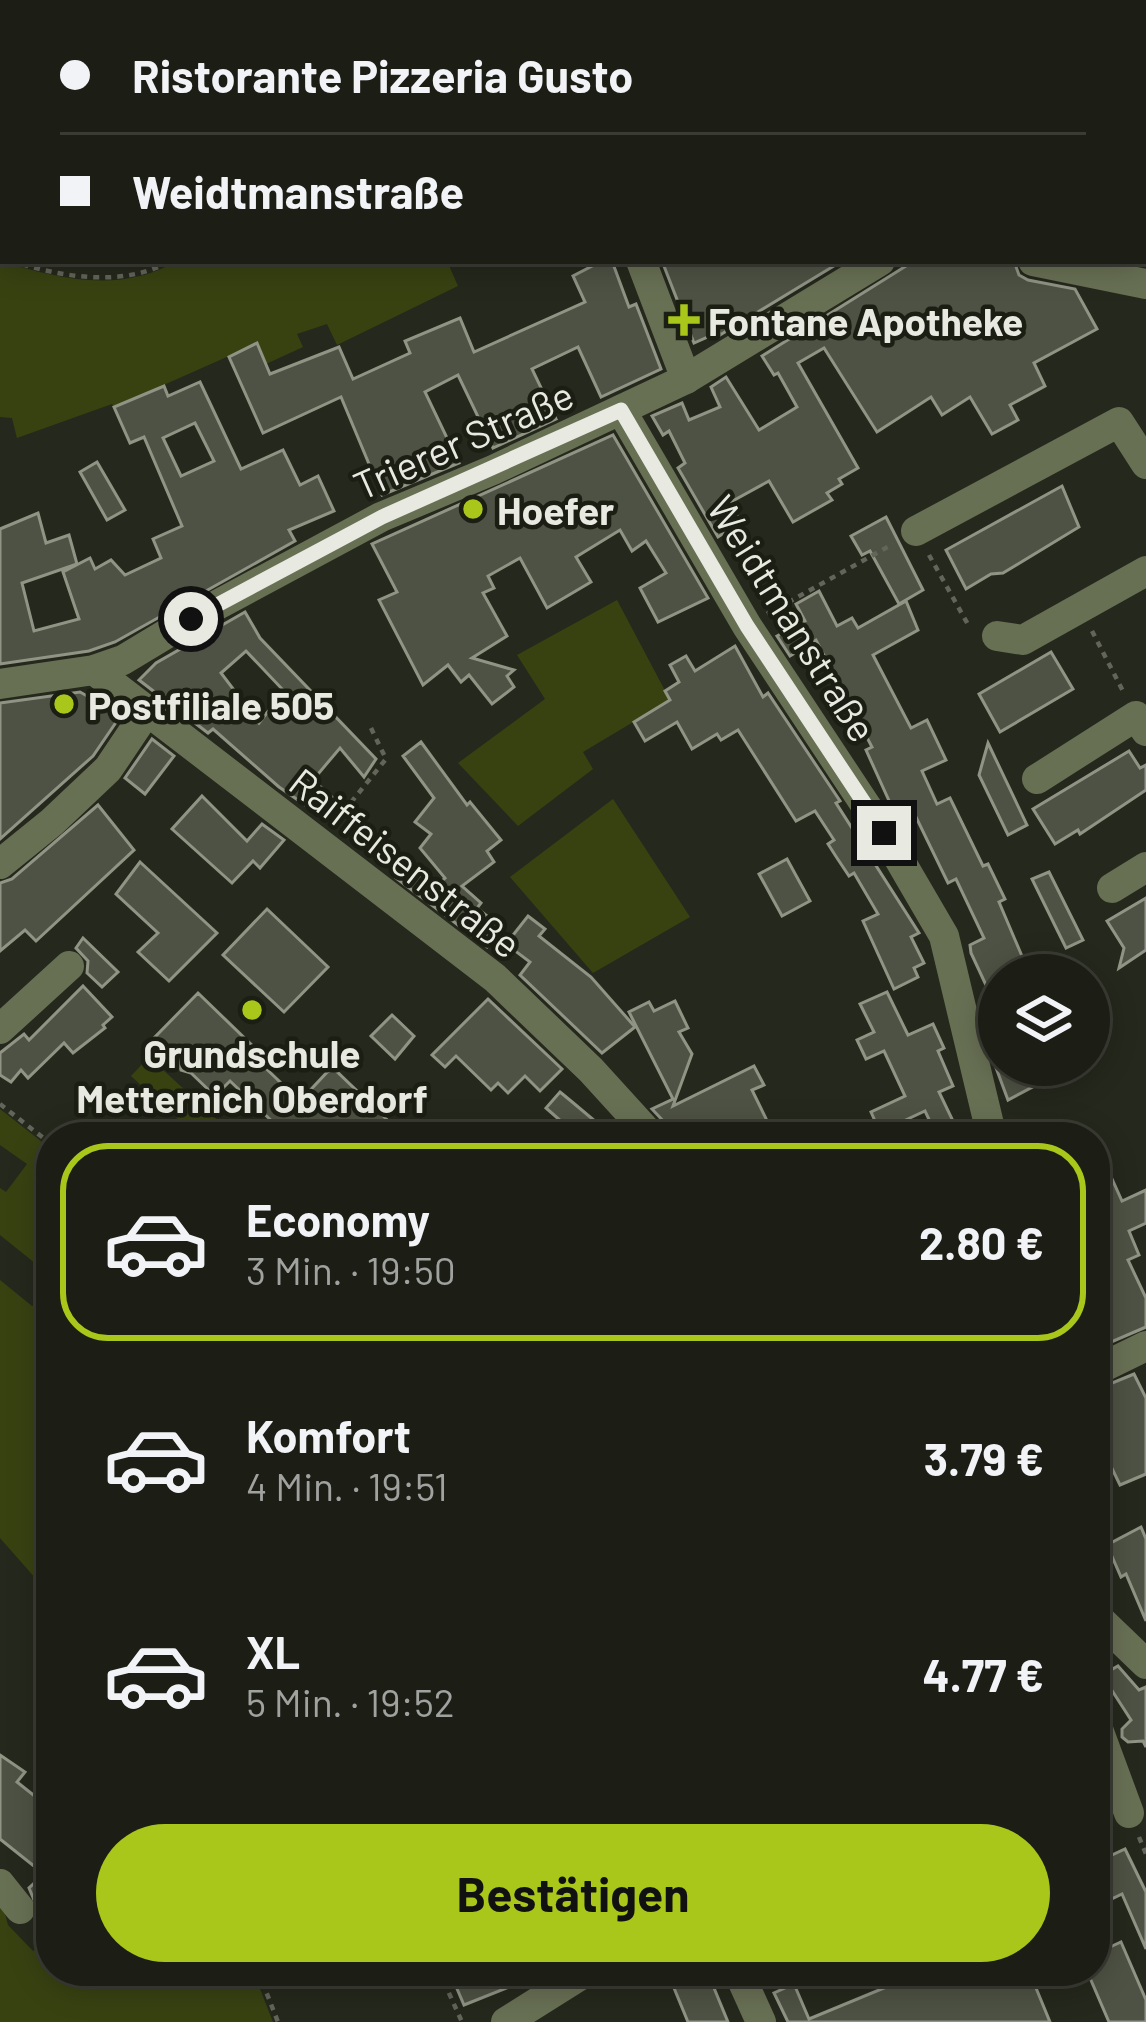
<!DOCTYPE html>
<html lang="de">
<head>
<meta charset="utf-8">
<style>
  :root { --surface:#1c1e15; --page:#25271e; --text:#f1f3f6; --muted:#a0a2a0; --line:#3a3c34; --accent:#a9c71a }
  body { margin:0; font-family:Barlow,sans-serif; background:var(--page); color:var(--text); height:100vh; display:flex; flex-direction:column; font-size:45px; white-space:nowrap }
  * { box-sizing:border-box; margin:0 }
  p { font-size:39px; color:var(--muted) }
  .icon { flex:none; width:66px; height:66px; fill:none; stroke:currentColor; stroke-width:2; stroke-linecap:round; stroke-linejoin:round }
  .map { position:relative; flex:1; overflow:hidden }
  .details { position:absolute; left:36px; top:1122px; width:1074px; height:864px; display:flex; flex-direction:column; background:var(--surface); border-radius:48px; box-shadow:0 6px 30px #0003,0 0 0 3px var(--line) }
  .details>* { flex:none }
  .hud { position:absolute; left:0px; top:0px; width:1146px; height:264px; box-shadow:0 6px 30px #0003,0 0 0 3px var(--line); display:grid; align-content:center; height:264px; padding:0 60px; background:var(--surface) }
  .controls { position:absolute; left:978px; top:954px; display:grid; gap:24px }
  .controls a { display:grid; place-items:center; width:132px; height:132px; border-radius:50%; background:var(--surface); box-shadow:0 6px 30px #0003,0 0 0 3px var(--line); font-size:60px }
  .end { position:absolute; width:54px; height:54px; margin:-27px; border:15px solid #e8eae2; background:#111; box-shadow:0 0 0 6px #111 }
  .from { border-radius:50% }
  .hud b { display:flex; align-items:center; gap:42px; height:114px; font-size:45px }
  .hud b+b { border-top:3px solid var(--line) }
  .hud i { width:30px; height:30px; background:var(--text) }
  ul { padding:21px 0 0; list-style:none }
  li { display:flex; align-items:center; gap:36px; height:198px; margin:0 24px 18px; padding:0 36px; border:6px solid transparent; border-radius:48px }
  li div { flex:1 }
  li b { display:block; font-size:45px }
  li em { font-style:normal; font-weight:700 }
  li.current { border-color:var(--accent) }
  li>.icon { width:108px; height:108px; stroke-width:1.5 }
  .button { display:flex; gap:24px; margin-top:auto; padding:24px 60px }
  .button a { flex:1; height:138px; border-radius:72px; background:var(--accent); color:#111; font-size:48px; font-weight:700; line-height:138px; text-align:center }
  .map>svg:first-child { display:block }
  .green { fill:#384211 }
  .building { fill:#4e5244; stroke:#909485; stroke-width:3; fill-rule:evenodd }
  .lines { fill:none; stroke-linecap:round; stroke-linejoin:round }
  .path { stroke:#63655b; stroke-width:4.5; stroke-dasharray:6 6; stroke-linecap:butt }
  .minor { stroke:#687054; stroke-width:30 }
  .route { stroke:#e8eae2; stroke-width:15 }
  .poi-dot { fill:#a9c71a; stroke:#1b1e13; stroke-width:4.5 }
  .labels { text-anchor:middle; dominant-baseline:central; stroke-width:9; stroke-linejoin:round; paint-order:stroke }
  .poi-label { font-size:39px; font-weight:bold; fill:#e8eae2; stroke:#1b1e13; text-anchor:start }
  .street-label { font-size:39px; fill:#e8eae2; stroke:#1b1e13 }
</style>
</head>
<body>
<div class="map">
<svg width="1146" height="2022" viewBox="0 0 1146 2022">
  <rect width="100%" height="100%" fill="#25281c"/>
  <!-- green -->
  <g class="green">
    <polygon points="0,0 378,0 3,3 3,255"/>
    <path d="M0,261c60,18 120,33 177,0h270l11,25 -121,59 -10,-21 -30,10 6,13 -37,17 -10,-20 -142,63 -2,-3 -95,34 -5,-20 -12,-1z"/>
    <polygon points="617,600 670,700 583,752 593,769 518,826 458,763 545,699 517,655"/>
    <polygon points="613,799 690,917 593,973 510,877"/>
    <polygon points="149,1057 236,1137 197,1137 131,1076"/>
    <polygon points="0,1109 51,1149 51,1276 0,1235 0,1188 6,1192 27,1164 0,1145"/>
    <polygon points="0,1280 32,1306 51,1298 51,1596 0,1538"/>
    <polygon points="0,1895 8,1925 33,1951 51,1937 51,1971 253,1971 273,2022 0,2022"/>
  </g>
  <!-- building -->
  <g class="building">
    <polygon points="602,261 612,261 629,307 636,304 661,369 601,397 578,347 532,369 556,419 493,448 458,375 425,392 459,463 382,495 341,397 263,433 229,357 257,343 270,374 339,347 353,379 410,353 405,341 460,318 474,352 585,302 573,276"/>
    <polygon points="662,261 842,261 720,335 719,332 694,343"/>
    <polygon points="914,261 1014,261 1019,275 1028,280 1075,289 1097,329 1034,363 1045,386 1010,405 1018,420 992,434 970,397 942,415 931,397 877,432 824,348 798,363 858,468 839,479 842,484 827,493 832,500 793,522 769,481 729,503 741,522 718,537 678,468 685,463 669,431 663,435 652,416 682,403 689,420 720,407 711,387 726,377 759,430 797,407 778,373 774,375 762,356"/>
    <path d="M200,382l41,87 42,-19 17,35 18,-9 16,35 -45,19 6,11 -180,101 -26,9 -89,13v-135l38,-16 8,30 23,-8 8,29 -55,19 12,48 45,-12 -16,-47 27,-14 5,11 16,-9 14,15 36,-17 -8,-19 29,-13 -38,-89 -14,6 -16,-36 50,-21 4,10zM195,423l19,38 -33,15 -18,-38z"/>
    <polygon points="613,435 708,598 658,622 640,588 666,573 646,541 632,551 620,530 576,557 591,582 547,608 520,558 488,576 494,588 483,593 507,636 472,658 514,670 507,676 514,687 492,704 469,675 461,682 448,665 423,685 379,600 397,592 372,544"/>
    <polygon points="97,462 125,510 107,520 80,472"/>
    <polygon points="1062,486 1079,527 1003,573 991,574 966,589 946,550"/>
    <polygon points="886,517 923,590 899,604 870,551 862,555 851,536"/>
    <polygon points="819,591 837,626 852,618 858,628 906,601 918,630 873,655 911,728 927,720 946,760 922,771 937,804 950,798 983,866 988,864 1005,899 999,902 1030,975 999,975 999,1013 971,953 970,945 984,938 956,879 948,883 915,815 900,822 896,816 866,750 872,747 816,640 790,656 777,636 805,621 796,604"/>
    <path d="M245,612l15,26 116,121 -12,18 -24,-29 -27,32 30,27 -13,15 -51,-35 -66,-58 -5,4 -69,-53 17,-17zM246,651l38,40 -25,32 -38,-50z"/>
    <polygon points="735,646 763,697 768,693 840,801 836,803 919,933 911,937 924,963 914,968 918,977 894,989 863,921 878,914 854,873 849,876 837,858 828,844 834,840 815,811 796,821 738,730 721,740 717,734 692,749 677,722 645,741 634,722 670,700 665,691 679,682 670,665 686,656 695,671"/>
    <polygon points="1051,652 1073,689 1000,732 979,694"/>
    <polygon points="80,692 121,715 93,756 0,839 0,703"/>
    <polygon points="152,739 174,756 145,794 125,778"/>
    <polygon points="421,742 467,805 470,802 501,840 487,851 494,862 462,886 481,903 477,908 502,928 487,947 396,878 407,864 434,888 445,878 420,848 431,834 415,822 434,798 403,756"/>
    <polygon points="988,743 1027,825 1008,835 979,775"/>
    <polygon points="1129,751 1140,768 1146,765 1146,790 1080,834 1078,830 1055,844 1033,809"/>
    <polygon points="202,796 247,841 262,824 284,840 260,868 253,861 232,883 172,829"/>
    <polygon points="98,805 134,850 36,941 25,930 0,951 0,883 12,879"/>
    <polygon points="787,859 810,901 782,916 759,874"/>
    <polygon points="140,862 217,933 169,981 138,952 158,933 116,894"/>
    <polygon points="1049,872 1083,940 1066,948 1032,879"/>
    <polygon points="1146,898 1146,950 1119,968 1124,948 1107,921"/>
    <polygon points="267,909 328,967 284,1012 223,955"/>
    <polygon points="528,916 545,929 539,936 591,977 635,1027 602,1053 520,975 530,962 506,944"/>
    <polygon points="83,938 118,972 102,987 87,973 88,961 76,948"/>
    <polygon points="83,986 112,1017 103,1025 105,1028 73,1053 64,1043 28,1078 21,1070 11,1082 0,1075 0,1053 24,1034 29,1040"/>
    <polygon points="887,992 908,1035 933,1024 944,1048 938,1051 953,1086 939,1092 953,1121 934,1130 925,1111 880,1132 871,1112 905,1096 884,1051 866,1059 857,1040 874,1032 860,1004"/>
    <polygon points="198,993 259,1052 254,1057 300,1101 332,1067 405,1137 269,1137 278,1127 230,1081 215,1096 191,1073 181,1070 179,1062 154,1038"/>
    <polygon points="488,999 562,1069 540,1091 525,1076 508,1093 498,1083 491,1090 456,1056 445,1067 432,1055"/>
    <polygon points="675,1001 688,1028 679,1032 692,1054 673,1106 754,1066 764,1085 752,1090 775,1137 671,1137 667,1125 652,1109 673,1099 629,1012 649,1002 654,1011"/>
    <polygon points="392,1015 414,1036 395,1059 371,1036"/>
    <polygon points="995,1065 1031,1065 1040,1083 1008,1100"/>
    <polygon points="560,1092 571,1101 614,1137 579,1137 546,1108"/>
    <polygon points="1095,1141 1122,1201 1146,1190 1146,1223 1129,1231 1139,1255 1128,1260 1146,1298 1146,1327 1095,1349"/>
    <polygon points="1134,1374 1146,1398 1146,1474 1120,1485 1107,1458 1095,1464 1095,1432 1107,1427 1095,1403 1095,1390"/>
    <polygon points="1141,1527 1146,1539 1146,1621 1126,1574 1121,1577 1107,1545"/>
    <polygon points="1118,1666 1139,1690 1146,1687 1146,1747 1143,1741 1128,1742 1122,1737 1122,1729 1131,1720 1102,1675"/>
    <polygon points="0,1755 25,1772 17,1782 51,1809 51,1923 39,1912 29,1888 44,1874 0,1839"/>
    <polygon points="1125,1849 1146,1892 1146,1949 1122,1894 1095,1907 1095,1863"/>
    <polygon points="1121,1942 1146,2000 1146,2022 1109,2022 1087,1971 1095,1971 1095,1954"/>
    <polygon points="465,1971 549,1971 464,2005 452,1977"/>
    <polygon points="667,1971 707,1971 728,2022 688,2022"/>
    <polygon points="925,1971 1029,1971 1050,2022 788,2022 774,1993 794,1984 809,2019"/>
  </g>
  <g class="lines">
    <!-- path -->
    <g class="path">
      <polyline points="0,257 3,258"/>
      <path d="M11,261c51,16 111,27 160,0"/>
      <polyline points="929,555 970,628"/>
      <polyline points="767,614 893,544"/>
      <polyline points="1092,631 1125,695"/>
      <polyline points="336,821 386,759 369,724"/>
      <polyline points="0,1104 51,1144"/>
      <polyline points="1139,1837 1146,1854"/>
      <polyline points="258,1971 278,2022"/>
      <polyline points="439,1971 462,2022"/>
    </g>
    <!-- minor -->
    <g class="minor">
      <polyline points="540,0 541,3"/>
      <polyline points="695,3 702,0"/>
      <polyline points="1143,79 1146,77"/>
      <polyline points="641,261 686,379"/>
      <polyline points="1033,261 1146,284"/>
      <polyline points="621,410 747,626 884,833 944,936 992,1137"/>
      <polyline points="916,531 1119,422 1146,464"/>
      <polyline points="997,636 1023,640 1146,571"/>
      <polyline points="94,670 495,978 591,1070 652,1137"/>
      <polyline points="0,684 94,670 123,660 191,619 381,517 493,470 686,379 880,261"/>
      <polyline points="1037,779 1136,716 1146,731"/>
      <polyline points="0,864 52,822 108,769 147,711"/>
      <polyline points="1112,888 1146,867"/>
      <polyline points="0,1029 69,966"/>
      <polyline points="1095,1371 1146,1346"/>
      <polyline points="1095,1615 1146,1664"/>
      <polyline points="1095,1721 1129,1813"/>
      <polyline points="0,1884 20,1909"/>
      <polyline points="738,1971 761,2022"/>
      <polyline points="506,2022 587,1971"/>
    </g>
  </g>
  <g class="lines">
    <!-- route -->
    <polyline class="route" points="191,619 382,517 621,410 747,626 884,833"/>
  </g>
  <!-- markers -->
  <g class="poi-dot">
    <path d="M678 302h12v12h12v12h-12v12h-12v-12h-12v-12h12z"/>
    <circle cx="473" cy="509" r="12"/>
    <circle cx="64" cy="704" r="12"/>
    <circle cx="252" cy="1010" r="12"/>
  </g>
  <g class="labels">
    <!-- poi labels -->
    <g class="poi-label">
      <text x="708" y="320">Fontane Apotheke</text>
      <text x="497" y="509">Hoefer</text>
      <text x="88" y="704">Postfiliale 505</text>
      <text x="252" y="1052" text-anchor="middle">Grundschule<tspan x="252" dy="45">Metternich Oberdorf</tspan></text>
    </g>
    <!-- street labels -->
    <g class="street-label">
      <text transform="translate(463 439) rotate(-24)">Trierer Straße</text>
      <text transform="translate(793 618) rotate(58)">Weidtmanstraße</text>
      <text transform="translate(406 862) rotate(38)">Raiffeisenstraße</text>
    </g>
  </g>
</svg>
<div class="controls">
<a><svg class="icon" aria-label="layers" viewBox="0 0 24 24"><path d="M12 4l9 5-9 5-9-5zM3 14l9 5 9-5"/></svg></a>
</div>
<i class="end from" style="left:191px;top:619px"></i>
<i class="end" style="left:884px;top:833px"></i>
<div class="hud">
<b><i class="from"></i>Ristorante Pizzeria Gusto</b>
<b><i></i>Weidtmanstraße</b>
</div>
<section class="details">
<ul>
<li class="current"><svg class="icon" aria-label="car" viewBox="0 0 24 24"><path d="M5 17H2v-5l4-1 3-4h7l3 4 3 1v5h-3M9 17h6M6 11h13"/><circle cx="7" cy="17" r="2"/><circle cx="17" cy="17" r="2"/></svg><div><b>Economy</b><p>3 Min. · 19:50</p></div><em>2.80 €</em></li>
<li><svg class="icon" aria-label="car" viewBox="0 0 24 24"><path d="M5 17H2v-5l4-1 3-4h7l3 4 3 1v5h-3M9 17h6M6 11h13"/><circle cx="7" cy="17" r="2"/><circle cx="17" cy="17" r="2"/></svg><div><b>Komfort</b><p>4 Min. · 19:51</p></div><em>3.79 €</em></li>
<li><svg class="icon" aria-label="car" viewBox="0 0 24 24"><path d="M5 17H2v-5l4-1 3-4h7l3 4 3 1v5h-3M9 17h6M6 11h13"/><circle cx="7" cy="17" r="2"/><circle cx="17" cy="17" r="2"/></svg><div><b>XL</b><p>5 Min. · 19:52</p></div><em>4.77 €</em></li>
</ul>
<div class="button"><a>Bestätigen</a></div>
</section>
</div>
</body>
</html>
